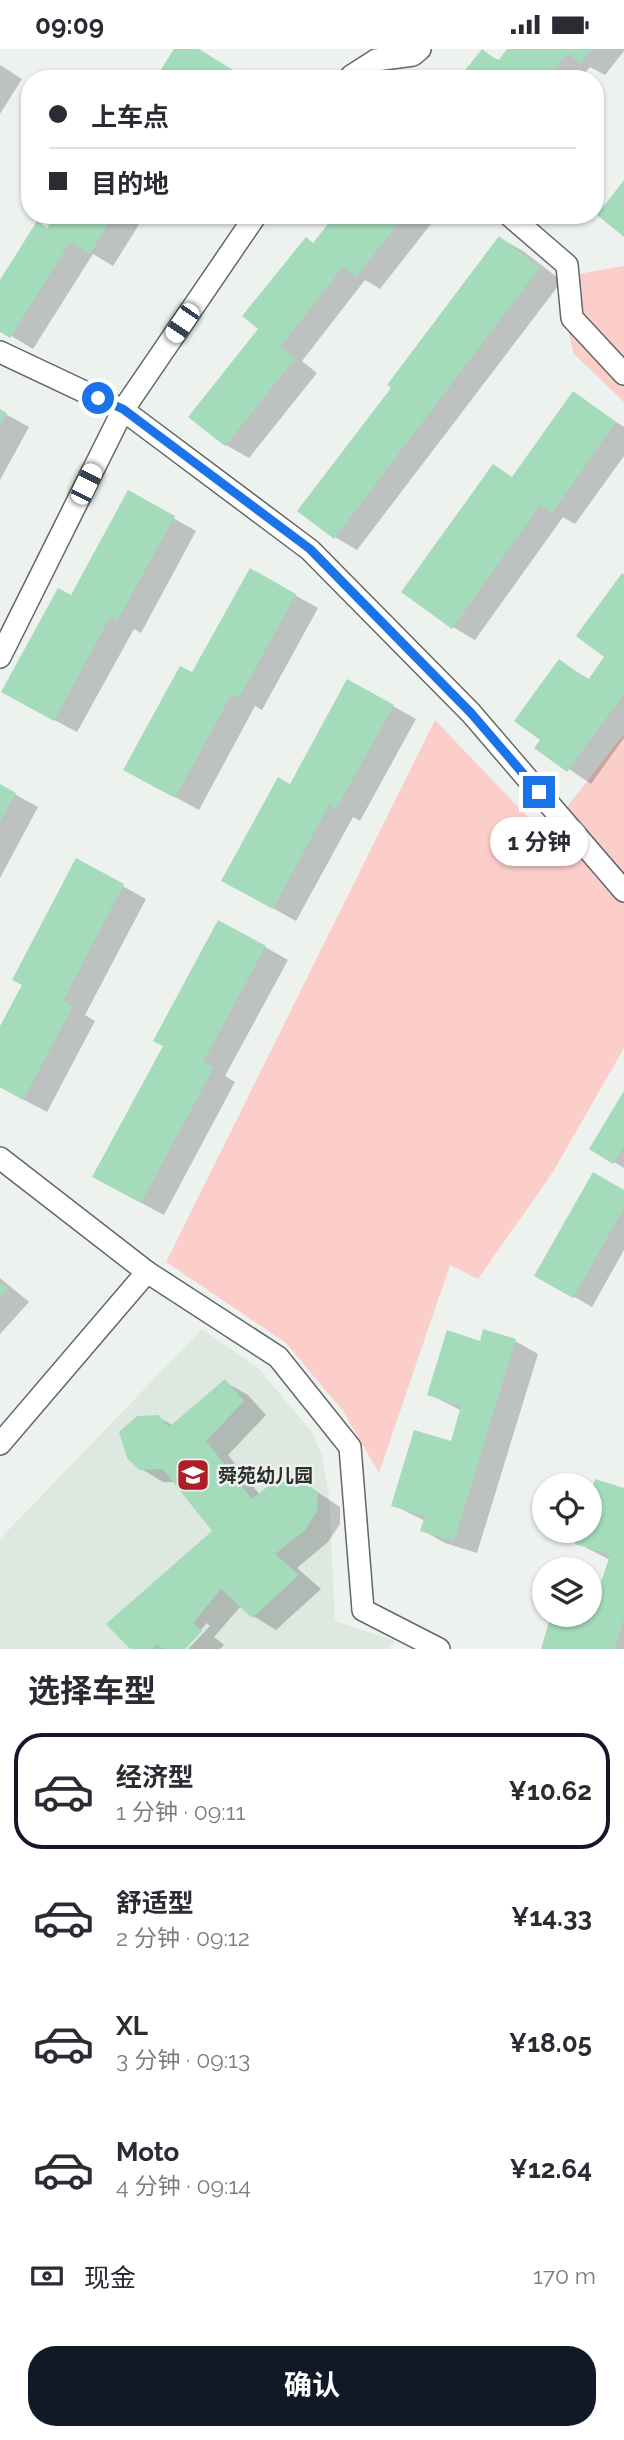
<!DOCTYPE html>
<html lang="zh">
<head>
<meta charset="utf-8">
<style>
  :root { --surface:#fff; --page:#f2f2f3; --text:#2b2b33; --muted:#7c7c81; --line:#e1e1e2; --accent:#111827 }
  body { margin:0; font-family:Raleway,"Noto Sans SC",sans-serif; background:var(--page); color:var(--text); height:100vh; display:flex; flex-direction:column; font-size:26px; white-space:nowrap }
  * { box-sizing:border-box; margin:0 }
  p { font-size:23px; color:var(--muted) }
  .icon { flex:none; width:38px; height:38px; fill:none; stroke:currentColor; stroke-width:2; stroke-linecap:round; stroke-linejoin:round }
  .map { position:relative; height:1600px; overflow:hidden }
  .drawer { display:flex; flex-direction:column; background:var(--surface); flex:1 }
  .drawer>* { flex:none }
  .top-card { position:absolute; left:21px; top:21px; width:583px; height:154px; border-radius:28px; box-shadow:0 2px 5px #0004; display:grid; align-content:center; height:154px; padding:0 28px; background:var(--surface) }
  .tools { position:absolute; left:532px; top:1424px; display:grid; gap:14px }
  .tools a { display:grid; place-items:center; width:70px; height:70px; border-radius:50%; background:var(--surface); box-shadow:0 2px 5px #0004; font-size:35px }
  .end { position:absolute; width:32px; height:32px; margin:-16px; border:9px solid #1a73e8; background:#fff; box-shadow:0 0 0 4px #fff }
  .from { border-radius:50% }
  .bubble { position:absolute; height:49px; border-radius:24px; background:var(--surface); box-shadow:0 2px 5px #0004; font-size:23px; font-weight:700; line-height:49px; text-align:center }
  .car { position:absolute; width:21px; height:42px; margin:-21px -10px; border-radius:9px; box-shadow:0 0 5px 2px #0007; background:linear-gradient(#fff 24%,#345 0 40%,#fff 0 76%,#345 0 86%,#fff 0) }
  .top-card b { display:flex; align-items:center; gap:24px; height:66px; font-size:26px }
  .top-card b+b { border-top:2px solid var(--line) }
  .top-card i { width:18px; height:18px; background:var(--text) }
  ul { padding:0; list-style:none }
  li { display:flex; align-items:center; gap:21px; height:116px; margin:0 14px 10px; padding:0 14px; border:4px solid transparent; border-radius:28px }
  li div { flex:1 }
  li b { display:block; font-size:26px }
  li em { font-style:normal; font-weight:700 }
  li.selected { border-color:var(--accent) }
  li>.icon { width:63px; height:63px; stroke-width:1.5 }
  h2 { padding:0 28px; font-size:32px; line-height:84px }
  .pay { display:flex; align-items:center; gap:18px; height:77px; padding:0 28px; font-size:26px }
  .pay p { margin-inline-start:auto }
  .action { display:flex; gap:14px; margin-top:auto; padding:14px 28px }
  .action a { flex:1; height:80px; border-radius:28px; background:var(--accent); color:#fff; font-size:28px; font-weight:700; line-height:80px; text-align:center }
  .status { display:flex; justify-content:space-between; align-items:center; height:49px; padding:0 35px; background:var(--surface); direction:ltr }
  .status svg { height:19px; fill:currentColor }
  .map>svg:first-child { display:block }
  .built { fill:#dce8e0 }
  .green { fill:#fccec9 }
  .shadow { fill:#0003 }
  .building { fill:#a4dcbb }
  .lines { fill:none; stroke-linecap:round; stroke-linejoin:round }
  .minor-casing { stroke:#646866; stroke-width:24 }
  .minor { stroke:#fff; stroke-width:21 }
  .route { stroke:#1a73e8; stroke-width:9 }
  .labels { text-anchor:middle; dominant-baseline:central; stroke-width:5; stroke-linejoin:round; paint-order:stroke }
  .poi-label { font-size:19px; font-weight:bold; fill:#2c2e2d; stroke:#edf2ef; text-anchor:start }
</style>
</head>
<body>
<div class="status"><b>09:09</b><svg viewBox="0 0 49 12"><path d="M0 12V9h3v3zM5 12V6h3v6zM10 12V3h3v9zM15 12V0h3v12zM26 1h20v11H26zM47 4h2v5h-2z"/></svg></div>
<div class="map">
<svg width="624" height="1600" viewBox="0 0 624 1600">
  <rect width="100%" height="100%" fill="#edf2ef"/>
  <!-- built -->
  <polygon class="built" points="202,1280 258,1319 312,1383 322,1407 329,1446 335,1572 395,1592 388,1600 0,1600 0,1490"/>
  <!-- green -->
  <g class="green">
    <polygon points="624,217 624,353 574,305 555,229"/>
    <polygon points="435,671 545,786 624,685 624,999 553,1123 478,1230 450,1216 379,1424 343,1362 285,1293 166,1213"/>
  </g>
  <!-- shadow -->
  <g class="shadow">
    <polygon points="176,0 197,0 245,30 157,30"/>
    <polygon points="509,0 624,0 624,2 605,26 590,18 580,30 461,30 482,2 500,12"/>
    <polygon points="0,16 22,30 0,65"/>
    <polygon points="57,166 145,166 113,217 93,205 33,300 0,280 0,234 48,181"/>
    <polygon points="337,166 438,166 380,240 365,231 302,312 317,324 249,409 226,396 191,368 260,280 314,195"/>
    <polygon points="500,189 523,202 562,232 357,501 335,488 394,339"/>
    <polygon points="573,345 624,378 624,407 575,475 563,468 475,591 453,578 494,417 513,429"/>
    <polygon points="0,362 29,378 0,431"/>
    <polygon points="129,444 196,482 141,584 134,580 77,683 26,656 71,549"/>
    <polygon points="250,521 318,559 262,661 255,657 199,761 148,733 193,626"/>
    <polygon points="624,527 624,689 591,735 537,698 542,690 559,612 590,631 607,608"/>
    <polygon points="393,657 416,670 360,772 353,768 296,872 246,844 290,737"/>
    <polygon points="0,737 38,758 0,829"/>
    <polygon points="77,812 146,850 85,966 95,972 47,1063 0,1038 0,981 24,937"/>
    <polygon points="265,898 288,911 225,1027 235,1033 164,1166 117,1141"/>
    <polygon points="624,1046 624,1119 592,1100"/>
    <polygon points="624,1143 624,1201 592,1258 536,1226"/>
    <polygon points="0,1229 29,1253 0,1285"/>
    <polygon points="515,1292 538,1305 477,1504 445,1494 422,1481 425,1472 393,1456 452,1395 462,1362 429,1345 481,1294"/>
    <polygon points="225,1333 248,1346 266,1366 228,1406 260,1446 304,1434 340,1458 340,1475 328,1493 297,1519 321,1540 276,1581 253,1567 241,1557 214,1588 224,1596 220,1600 188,1600 210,1577 207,1574 183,1600 133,1600 215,1482 175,1433 163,1433 140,1419 158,1368 174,1377"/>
    <polygon points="596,1432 624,1441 624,1600 543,1600 590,1566 590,1541 599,1544 610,1511 577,1494 590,1482 590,1453"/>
  </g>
  <!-- building -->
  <g class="building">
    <polygon points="174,0 199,0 233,21 228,30 155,30"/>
    <polygon points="482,0 498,12 507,0 592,0 581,15 568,4 547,30 458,30"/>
    <polygon points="624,131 624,188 597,166"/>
    <polygon points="55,166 114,166 90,205 70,193 10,289 0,283 0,231 37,172 47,179"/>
    <polygon points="335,166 405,166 356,228 343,218 280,298 295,310 225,397 188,368 258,280 242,267 306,188 313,194"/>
    <polygon points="499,187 540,218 334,490 297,462 391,339 387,336"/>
    <polygon points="573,342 616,373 552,464 540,456 452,580 401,543 493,415 512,428"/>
    <polygon points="0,360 7,364 0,377"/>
    <polygon points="128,441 175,467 117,572 110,568 54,672 1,643 58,539 71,546"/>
    <polygon points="250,519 296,545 239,649 232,645 175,749 123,721 180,617 192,623"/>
    <polygon points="622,524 624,525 624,645 567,723 534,699 540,691 514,672 559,610 588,631 604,608 576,587"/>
    <polygon points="347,630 394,656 336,760 329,756 273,860 221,832 278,728 290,735"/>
    <polygon points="0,735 16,744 0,773"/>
    <polygon points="76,809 124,835 63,952 73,957 23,1051 0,1038 0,977 22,936 12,931"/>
    <polygon points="218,871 266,897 203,1013 214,1018 141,1154 92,1128 163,997 153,992"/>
    <polygon points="624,1042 624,1097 613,1115 589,1100"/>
    <polygon points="593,1123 624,1141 624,1159 573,1249 534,1227"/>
    <polygon points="0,1233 8,1239 0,1248"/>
    <polygon points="483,1280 516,1290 454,1492 420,1482 425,1467 391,1457 414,1381 451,1392 461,1357 427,1346 447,1281 480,1292"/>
    <polygon points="225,1330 244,1352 206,1392 252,1450 273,1433 304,1433 318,1443 317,1462 305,1481 275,1505 299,1526 252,1569 221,1540 193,1574 202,1582 185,1600 163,1600 157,1595 153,1600 130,1600 106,1575 212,1482 163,1420 139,1421 127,1409 119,1383 137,1367 158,1366 169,1378"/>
    <polygon points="595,1430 624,1439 624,1569 615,1600 541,1600 551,1566 590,1566 590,1539 598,1542 610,1506 575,1495 579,1482 590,1482 590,1447"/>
  </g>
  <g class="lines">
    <defs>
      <g id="minor">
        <polyline points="351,27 376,11 413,6 420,0"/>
        <polyline points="509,166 567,216 572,269 624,325"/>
        <polyline points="0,303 123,361 256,166"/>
        <polyline points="0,608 123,361 310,501 471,664 624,842"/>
        <polyline points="0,1109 147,1223 0,1395"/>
        <polyline points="147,1223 278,1308 350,1398 363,1561 439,1600"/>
      </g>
    </defs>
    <!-- minor casing -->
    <use href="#minor" class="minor-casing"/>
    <!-- minor -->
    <use href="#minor" class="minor"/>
  </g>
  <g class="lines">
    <!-- route -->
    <polyline class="route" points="98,349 123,360 310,500 471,664 539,743"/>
  </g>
  <!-- icons -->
  <defs>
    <symbol id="school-square" viewBox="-11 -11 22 22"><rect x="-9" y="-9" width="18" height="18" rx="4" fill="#af1d26" stroke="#edf2ef"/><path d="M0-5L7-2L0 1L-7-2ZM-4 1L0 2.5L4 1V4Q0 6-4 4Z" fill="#fff"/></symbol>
  </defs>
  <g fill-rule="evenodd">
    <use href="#school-square" x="174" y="1407" width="38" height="38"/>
  </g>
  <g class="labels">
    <!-- poi labels -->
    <g class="poi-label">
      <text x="218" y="1426">舜苑幼儿园</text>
    </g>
  </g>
</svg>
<div class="tools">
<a><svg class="icon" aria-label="locate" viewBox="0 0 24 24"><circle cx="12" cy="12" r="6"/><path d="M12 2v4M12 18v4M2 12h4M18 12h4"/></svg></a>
<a><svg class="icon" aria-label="layers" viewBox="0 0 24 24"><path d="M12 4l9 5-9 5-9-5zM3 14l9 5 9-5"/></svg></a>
</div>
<i class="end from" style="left:98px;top:349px"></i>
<i class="end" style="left:539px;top:743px"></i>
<div class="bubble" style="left:490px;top:768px;width:98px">1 分钟</div>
<i class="car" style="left:182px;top:274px;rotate:214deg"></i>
<i class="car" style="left:86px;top:435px;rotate:26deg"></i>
<div class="top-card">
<b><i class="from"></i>上车点</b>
<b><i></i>目的地</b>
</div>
</div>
<section class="drawer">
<h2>选择车型</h2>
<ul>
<li class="selected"><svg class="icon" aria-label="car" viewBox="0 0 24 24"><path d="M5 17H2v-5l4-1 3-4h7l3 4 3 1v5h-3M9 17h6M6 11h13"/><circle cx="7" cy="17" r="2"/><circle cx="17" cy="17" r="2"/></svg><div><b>经济型</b><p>1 分钟 · 09:11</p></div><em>¥10.62</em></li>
<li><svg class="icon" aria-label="car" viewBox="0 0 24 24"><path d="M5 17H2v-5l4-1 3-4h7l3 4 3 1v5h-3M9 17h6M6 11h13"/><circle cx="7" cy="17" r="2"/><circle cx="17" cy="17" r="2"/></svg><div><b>舒适型</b><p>2 分钟 · 09:12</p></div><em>¥14.33</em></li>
<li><svg class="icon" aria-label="car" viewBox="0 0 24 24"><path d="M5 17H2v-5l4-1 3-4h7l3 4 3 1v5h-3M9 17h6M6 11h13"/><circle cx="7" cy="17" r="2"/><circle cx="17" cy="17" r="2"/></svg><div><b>XL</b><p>3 分钟 · 09:13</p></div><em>¥18.05</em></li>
<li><svg class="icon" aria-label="car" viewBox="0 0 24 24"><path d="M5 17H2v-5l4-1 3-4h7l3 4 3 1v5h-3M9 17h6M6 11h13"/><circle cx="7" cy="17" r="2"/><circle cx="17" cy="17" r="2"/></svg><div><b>Moto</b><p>4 分钟 · 09:14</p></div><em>¥12.64</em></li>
</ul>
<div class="pay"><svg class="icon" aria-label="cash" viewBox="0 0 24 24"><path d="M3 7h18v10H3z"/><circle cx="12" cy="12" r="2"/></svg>现金<p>170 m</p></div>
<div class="action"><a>确认</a></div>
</section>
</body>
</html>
